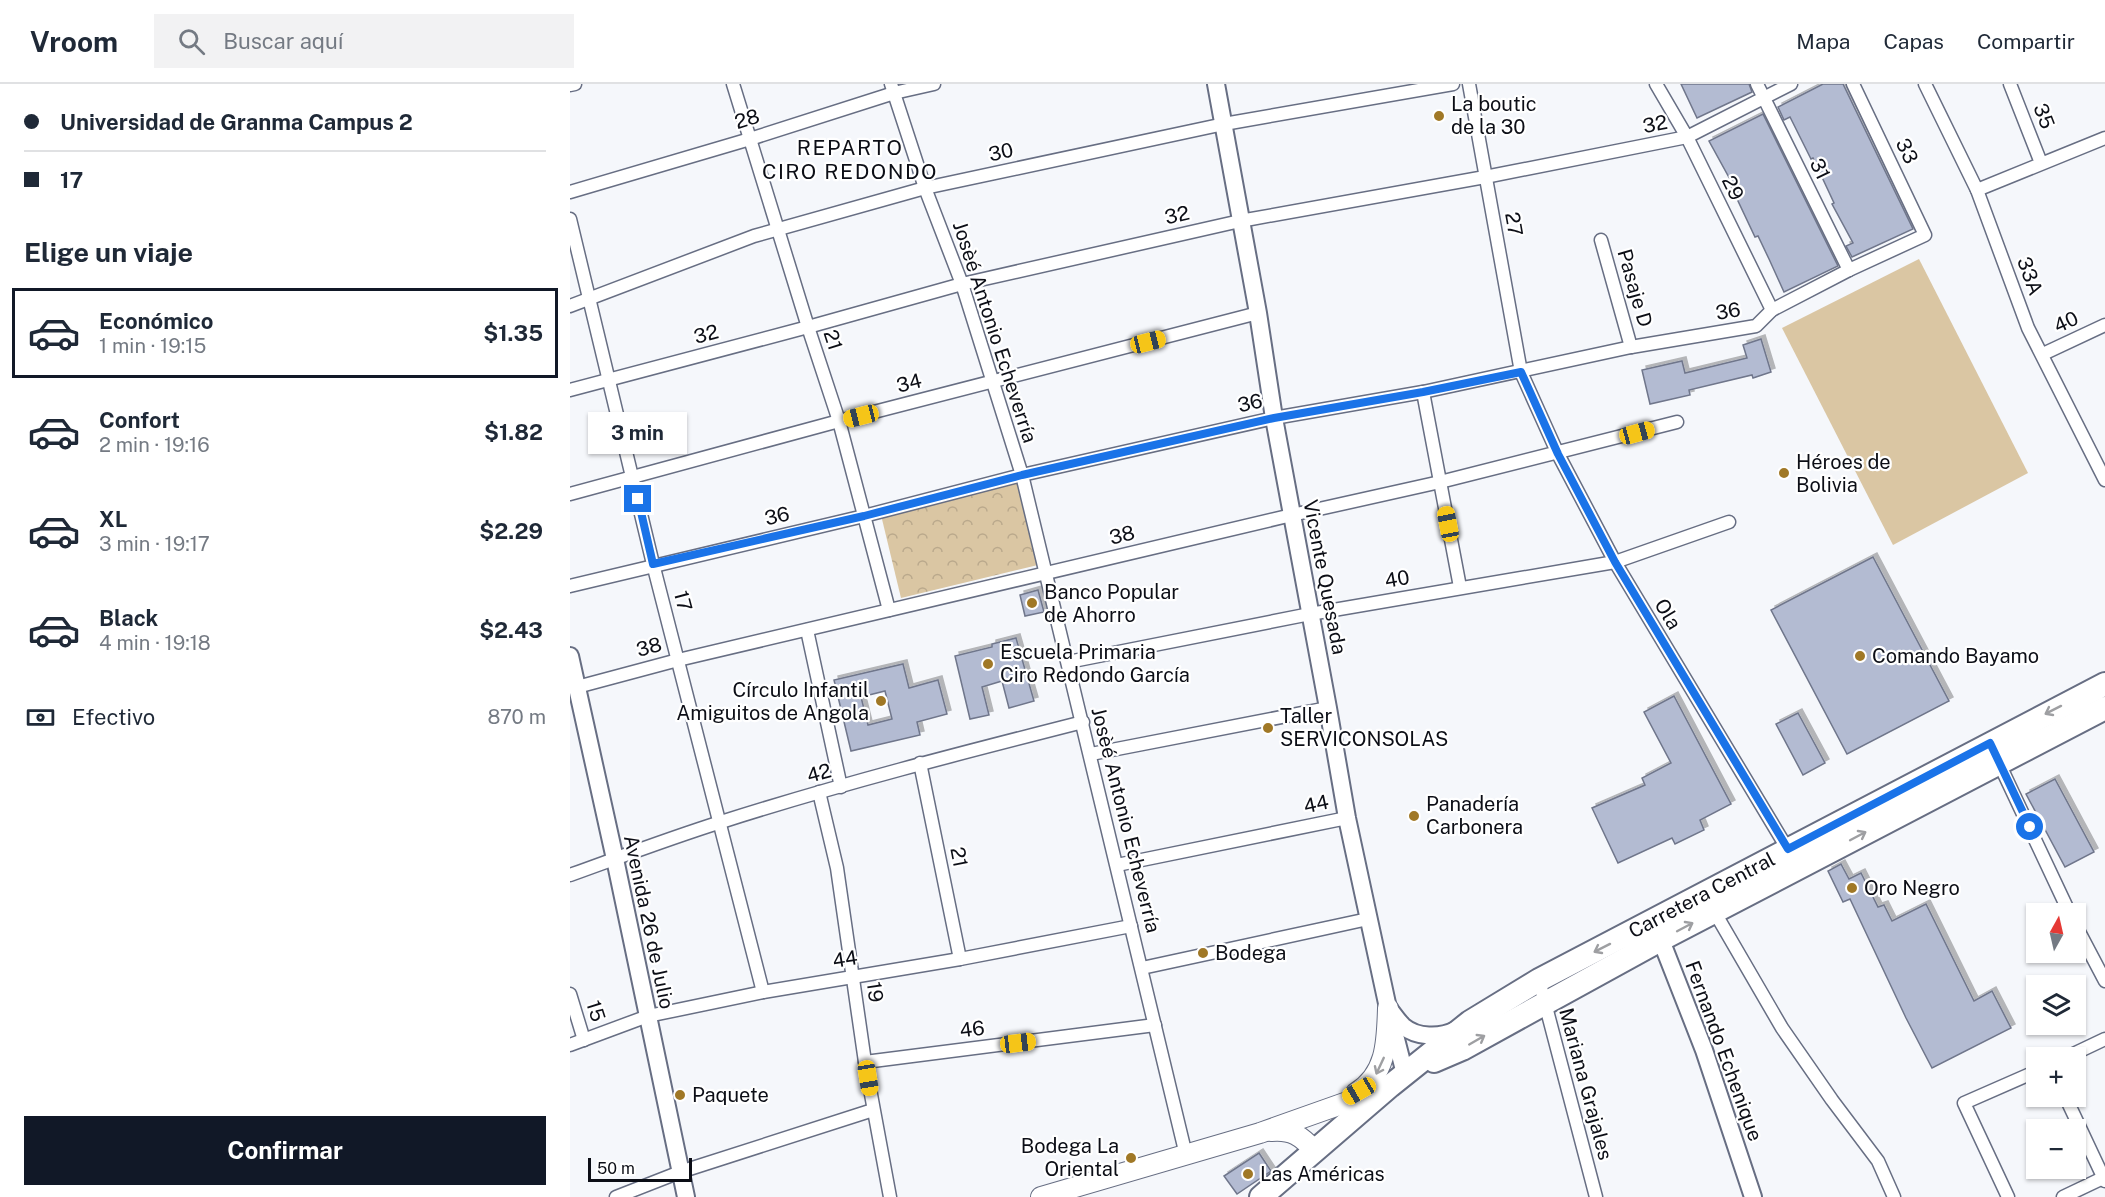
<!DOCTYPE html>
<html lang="es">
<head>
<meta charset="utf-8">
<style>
  :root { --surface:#fff; --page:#f2f2f3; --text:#1f2937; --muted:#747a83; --line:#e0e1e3; --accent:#111827 }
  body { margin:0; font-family:"Public Sans",sans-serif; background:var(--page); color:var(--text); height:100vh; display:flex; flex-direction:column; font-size:22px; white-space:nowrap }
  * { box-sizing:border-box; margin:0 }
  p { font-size:20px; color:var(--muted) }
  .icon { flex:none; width:33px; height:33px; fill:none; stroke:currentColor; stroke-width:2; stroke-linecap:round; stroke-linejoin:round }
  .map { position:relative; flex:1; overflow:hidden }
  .side { display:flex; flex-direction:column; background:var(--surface); width:570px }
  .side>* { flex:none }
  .hud { display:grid; align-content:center; height:132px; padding:0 24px; background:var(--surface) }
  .needle { width:39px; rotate:8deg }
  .controls { position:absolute; left:1456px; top:819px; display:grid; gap:12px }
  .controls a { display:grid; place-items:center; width:60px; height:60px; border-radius:0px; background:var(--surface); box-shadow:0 2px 4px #0004; font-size:30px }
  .scale { position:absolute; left:18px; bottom:15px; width:104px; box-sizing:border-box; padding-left:6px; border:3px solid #0c0e16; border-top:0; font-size:16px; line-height:21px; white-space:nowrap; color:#0c0e16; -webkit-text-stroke:4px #fff; paint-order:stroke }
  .end { position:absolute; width:27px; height:27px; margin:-14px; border:8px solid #1a73e8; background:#fff; box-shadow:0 0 0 3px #fff }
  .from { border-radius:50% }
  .bubble { position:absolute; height:42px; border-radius:0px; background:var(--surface); box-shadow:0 2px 4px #0004; font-size:20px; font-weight:700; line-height:42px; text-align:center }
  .car { position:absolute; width:18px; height:36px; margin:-18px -9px; border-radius:8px; box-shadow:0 0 4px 2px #0007; background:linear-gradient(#f5c518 24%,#345 0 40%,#f5c518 0 76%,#345 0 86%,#f5c518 0) }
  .hud b { display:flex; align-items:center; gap:21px; height:57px; font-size:22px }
  .hud b+b { border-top:2px solid var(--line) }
  .hud i { width:15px; height:15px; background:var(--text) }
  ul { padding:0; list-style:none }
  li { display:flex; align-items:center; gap:18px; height:90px; margin:0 12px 9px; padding:0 12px; border:3px solid transparent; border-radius:0px }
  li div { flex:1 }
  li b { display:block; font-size:22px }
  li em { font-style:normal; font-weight:700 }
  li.on { border-color:var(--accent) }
  li>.icon { width:54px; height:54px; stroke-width:1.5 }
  h2 { padding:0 24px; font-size:27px; line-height:72px }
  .pay { display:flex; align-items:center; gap:15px; height:66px; padding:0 24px; font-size:22px }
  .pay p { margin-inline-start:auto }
  .button { display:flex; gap:12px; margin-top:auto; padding:12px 24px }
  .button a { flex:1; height:69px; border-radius:0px; background:var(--accent); color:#fff; font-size:24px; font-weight:700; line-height:69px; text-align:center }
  header { display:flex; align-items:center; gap:36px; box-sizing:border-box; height:84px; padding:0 30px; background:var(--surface); border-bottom:2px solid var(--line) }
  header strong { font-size:28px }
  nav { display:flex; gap:33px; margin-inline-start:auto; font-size:21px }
  .search { width:420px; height:54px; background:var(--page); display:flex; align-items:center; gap:15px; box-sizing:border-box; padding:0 21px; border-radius:0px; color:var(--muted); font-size:22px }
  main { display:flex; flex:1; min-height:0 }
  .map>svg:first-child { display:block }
  .park { fill:url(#park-crowns) }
  .pitch { fill:#dac6a3 }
  .building { fill:#b3bbd2; stroke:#6f768b; stroke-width:1.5; fill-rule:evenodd; filter:url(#shadow) }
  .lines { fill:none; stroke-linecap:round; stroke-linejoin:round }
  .street-casing { stroke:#676e83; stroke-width:15 }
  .secondary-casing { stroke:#676e83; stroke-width:20 }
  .primary-casing { stroke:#676e83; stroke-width:22 }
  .highway-casing { stroke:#676e83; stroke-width:26 }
  .street { stroke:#fff; stroke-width:12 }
  .secondary { stroke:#fff; stroke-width:16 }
  .primary { stroke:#fff; stroke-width:20 }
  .highway { stroke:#fff; stroke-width:22 }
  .oneway { stroke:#9e9fa2 }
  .route { stroke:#1a73e8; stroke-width:8 }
  .poi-dot { fill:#a07826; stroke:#fff; stroke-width:2 }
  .labels { text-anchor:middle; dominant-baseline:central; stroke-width:4.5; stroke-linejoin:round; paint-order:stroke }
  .poi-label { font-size:20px; fill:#0c0e16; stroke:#fff; text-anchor:start }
  .street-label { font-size:20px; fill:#0c0e16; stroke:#fff }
  .neighbourhood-label { font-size:21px; letter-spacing:1.5px; fill:#0c0e16; stroke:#fff }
</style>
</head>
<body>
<header>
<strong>Vroom</strong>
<div class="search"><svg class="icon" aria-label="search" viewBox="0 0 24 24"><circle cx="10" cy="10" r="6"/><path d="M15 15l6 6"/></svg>Buscar aquí</div>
<nav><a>Mapa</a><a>Capas</a><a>Compartir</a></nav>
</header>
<main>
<section class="side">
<div class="hud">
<b><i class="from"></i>Universidad de Granma Campus 2</b>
<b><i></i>17</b>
</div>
<h2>Elige un viaje</h2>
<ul>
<li class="on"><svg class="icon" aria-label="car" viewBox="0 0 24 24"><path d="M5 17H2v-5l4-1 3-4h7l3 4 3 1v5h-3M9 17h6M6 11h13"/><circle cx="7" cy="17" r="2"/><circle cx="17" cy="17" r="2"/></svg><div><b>Económico</b><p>1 min · 19:15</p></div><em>$1.35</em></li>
<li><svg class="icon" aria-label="car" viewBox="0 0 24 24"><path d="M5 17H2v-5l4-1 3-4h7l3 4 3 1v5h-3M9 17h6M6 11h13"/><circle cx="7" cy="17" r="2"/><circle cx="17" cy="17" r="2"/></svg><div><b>Confort</b><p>2 min · 19:16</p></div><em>$1.82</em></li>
<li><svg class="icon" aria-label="car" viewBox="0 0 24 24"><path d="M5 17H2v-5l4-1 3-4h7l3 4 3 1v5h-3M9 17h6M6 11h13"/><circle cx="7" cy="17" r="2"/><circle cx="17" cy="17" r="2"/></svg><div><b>XL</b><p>3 min · 19:17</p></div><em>$2.29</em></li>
<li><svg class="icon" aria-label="car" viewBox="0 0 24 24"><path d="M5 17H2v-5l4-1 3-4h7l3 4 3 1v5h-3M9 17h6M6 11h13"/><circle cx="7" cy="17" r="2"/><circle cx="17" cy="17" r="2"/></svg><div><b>Black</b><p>4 min · 19:18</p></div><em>$2.43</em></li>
</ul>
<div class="pay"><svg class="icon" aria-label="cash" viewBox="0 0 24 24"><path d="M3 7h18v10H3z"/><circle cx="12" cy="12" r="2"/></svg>Efectivo<p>870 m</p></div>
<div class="button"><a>Confirmar</a></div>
</section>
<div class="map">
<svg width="1535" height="1113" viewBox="0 0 1535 1113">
  <defs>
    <pattern id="park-crowns" width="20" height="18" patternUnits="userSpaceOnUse" patternTransform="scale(1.5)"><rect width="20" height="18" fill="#dac6a3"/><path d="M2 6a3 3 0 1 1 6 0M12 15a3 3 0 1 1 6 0" fill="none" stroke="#baa98c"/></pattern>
    <filter id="shadow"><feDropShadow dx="4" dy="-4" stdDeviation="0" flood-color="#0004"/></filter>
  </defs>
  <rect width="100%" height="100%" fill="#f5f7fb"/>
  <!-- park -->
  <polygon class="park" points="448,398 468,481 331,514 311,431"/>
  <!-- pitch -->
  <polygon class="pitch" points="1349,175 1458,389 1323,461 1212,244"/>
  <!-- building -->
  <g class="building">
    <polygon points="1111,0 1179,0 1182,8 1127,34"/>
    <polygon points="1253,0 1273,0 1343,145 1282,173 1276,162 1283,159 1262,120 1264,119 1243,74 1241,75 1220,33 1214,36 1208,23"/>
    <polygon points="1193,30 1268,182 1214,208 1199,175 1188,152 1185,153 1160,100 1162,99 1139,57"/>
    <polygon points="1191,255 1201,288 1183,294 1182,291 1119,306 1120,311 1080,320 1072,286 1112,277 1115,289 1177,274 1173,261"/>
    <polygon points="1303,473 1379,617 1277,670 1201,526"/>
    <polygon points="468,506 474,528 455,532 450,511"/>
    <polygon points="446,554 464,617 439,624 432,597 412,603 419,631 400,635 385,572 422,563 422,560"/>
    <path d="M333,580l6,24 29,-8 9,34 -30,8 3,13 -69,16 -17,-71zM315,607l7,28 -24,6 -7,-28z"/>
    <polygon points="1104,612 1161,720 1130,736 1134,746 1105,760 1102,754 1048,779 1022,724 1075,701 1072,694 1101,679 1074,628"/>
    <polygon points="1228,629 1255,679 1233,691 1206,640"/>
    <polygon points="1485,695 1524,768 1495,783 1456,710"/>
    <polygon points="1271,780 1279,795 1291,789 1308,823 1314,821 1322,837 1356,820 1404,917 1422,907 1441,944 1362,984 1336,934 1280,815 1273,818 1258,787"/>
    <polygon points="689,1069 701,1087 667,1110 654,1092"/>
  </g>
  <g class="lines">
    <defs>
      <g id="street">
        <polyline points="163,0 238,243 269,337 319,526"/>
        <polyline points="321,0 355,104 392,200 452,391 616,1071"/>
        <polyline points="899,0 951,288 988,370 1045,478 1220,769"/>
        <polyline points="1086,0 1117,53 1202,226"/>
        <polyline points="1187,0 1279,186"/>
        <polyline points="1355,0 1407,106 1458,244 1535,396"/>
        <polyline points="1440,0 1471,79"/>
        <polyline points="0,1 5,0"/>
        <polyline points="1407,106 1535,54"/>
        <polyline points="0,108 180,55 324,9 364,0"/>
        <polyline points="0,135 83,480 193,908"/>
        <polyline points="1031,156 1061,263"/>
        <polyline points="0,222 184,152 355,104 654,40 883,0"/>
        <polyline points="1473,270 1535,241"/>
        <polyline points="0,306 238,243 392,200 670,137 915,93 1117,53 1221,0"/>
        <polyline points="853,308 890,503"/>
        <polyline points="0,410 269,337 688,229"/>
        <polyline points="0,502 294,432 452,391 704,334 853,308 1061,263 1186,242 1202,226 1279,186 1355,151 1283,0"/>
        <polyline points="237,546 271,703"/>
        <polyline points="498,578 740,530 1045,478 1159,438"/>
        <polyline points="7,603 108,576 722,431 870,398 1107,338"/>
        <polyline points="521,670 758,624"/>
        <polyline points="1428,677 1500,830"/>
        <polyline points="350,679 390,875"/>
        <polyline points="249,708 267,784 295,978 320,1113"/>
        <polyline points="547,781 777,734"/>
        <path d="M0,791c50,-18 100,-37 151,-53 119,-38 240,-69 362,-100"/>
        <polyline points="1144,827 1212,944 1262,1016 1308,1077 1324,1113"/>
        <polyline points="1506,842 1535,897"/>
        <polyline points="572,884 798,835"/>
        <polyline points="969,896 1026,1113"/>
        <polyline points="0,910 14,956"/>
        <polyline points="0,961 78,932 193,908 390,875 561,842"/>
        <polyline points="1495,974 1535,955"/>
        <polyline points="295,978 585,941"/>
        <polyline points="1495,1012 1535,1097"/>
        <polyline points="46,1113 110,1088 303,1026"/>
        <polyline points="1438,1113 1394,1019 1467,987"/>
        <polyline points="1493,1113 1535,1093"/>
      </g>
      <g id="secondary">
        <polyline points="646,0 688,229 704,334 758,624 777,734 818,924 835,990"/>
        <polyline points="0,572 45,775 116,1113"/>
        <polyline points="1087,846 1134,966 1183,1113"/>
        <path d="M820,926c4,5 8,11 13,16 14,12 37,12 53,4"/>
      </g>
      <g id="primary">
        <path d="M786,1009c31,-19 31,-52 32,-85"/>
        <path d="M701,1047c21,-2 30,5 44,20"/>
        <polyline points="471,1113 690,1049 814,1005"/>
      </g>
      <g id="highway">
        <polyline points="864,977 892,965 1092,855 1535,624"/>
        <path id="s1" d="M691,1113l129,-111 80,-64 69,-42 566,-296"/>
      </g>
    </defs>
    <!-- street casing -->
    <use href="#street" class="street-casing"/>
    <!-- secondary casing -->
    <use href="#secondary" class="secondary-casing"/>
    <!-- primary casing -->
    <use href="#primary" class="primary-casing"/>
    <!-- highway casing -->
    <use href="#highway" class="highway-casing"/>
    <!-- street -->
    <use href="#street" class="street"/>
    <!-- secondary -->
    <use href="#secondary" class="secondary"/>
    <!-- primary -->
    <use href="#primary" class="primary"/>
    <!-- highway -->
    <use href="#highway" class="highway"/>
  </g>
  <!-- one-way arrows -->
  <defs><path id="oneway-shaft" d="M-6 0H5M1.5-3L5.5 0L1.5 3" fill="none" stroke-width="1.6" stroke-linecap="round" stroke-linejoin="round" transform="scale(1.5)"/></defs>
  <g class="oneway">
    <use href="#oneway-shaft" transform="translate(1483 626) rotate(153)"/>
    <use href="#oneway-shaft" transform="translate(1288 752) rotate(-28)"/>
    <use href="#oneway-shaft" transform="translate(1115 843) rotate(-28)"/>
    <use href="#oneway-shaft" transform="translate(1032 864) rotate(153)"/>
    <use href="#oneway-shaft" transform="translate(907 956) rotate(-30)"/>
    <use href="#oneway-shaft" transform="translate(810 982) rotate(115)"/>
  </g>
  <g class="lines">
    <!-- route -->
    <polyline class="route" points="68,415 83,480 294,432 452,391 704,334 853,308 951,288 988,370 1045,478 1218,765 1420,659 1460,743"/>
  </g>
  <!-- markers -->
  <g class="poi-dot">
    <circle cx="869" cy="32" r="6"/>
    <circle cx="1214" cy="389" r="6"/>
    <circle cx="462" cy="519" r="6"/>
    <circle cx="1290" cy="572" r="6"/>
    <circle cx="418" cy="580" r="6"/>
    <circle cx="311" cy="617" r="6"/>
    <circle cx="698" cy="644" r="6"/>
    <circle cx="844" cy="732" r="6"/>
    <circle cx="1282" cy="804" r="6"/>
    <circle cx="633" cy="869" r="6"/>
    <circle cx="110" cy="1011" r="6"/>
    <circle cx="561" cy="1074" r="6"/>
    <circle cx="678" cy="1090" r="6"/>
  </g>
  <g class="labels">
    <!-- poi labels -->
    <g class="poi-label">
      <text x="881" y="20">La boutic<tspan x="881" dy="23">de la 30</tspan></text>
      <text x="1226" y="378">Héroes de<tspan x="1226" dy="23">Bolivia</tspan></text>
      <text x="474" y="508">Banco Popular<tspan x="474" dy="23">de Ahorro</tspan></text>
      <text x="430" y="568">Escuela Primaria<tspan x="430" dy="23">Ciro Redondo García</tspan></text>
      <text x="1302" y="572">Comando Bayamo</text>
      <text x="299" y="606" text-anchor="end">Círculo Infantil<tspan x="299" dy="23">Amiguitos de Angola</tspan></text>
      <text x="710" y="632">Taller<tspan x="710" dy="23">SERVICONSOLAS</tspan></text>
      <text x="856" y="720">Panadería<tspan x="856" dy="23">Carbonera</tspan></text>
      <text x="1294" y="804">Oro Negro</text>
      <text x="645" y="869">Bodega</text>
      <text x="122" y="1011">Paquete</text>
      <text x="549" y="1062" text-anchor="end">Bodega La<tspan x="549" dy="23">Oriental</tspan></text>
      <text x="690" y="1090">Las Américas</text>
    </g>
    <!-- street labels -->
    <g class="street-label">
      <text transform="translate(1474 32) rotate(69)">35</text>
      <text transform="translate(177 35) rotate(-17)">28</text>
      <text transform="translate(1085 40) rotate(-11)">32</text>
      <text transform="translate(1337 67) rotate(65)">33</text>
      <text transform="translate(431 68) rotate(-12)">30</text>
      <text transform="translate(1250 85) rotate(64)">31</text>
      <text transform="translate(1163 104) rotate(64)">29</text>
      <text transform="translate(607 131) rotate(-13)">32</text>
      <text transform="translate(944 140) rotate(80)">27</text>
      <text transform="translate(1460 192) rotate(70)">33A</text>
      <text transform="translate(1065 204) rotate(74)">Pasaje D</text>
      <text transform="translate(1158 227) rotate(-10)">36</text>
      <text transform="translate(1496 238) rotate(-25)">40</text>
      <text transform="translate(425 248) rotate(72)">Josèé Antonio Echeverría</text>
      <text transform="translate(136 250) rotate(-15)">32</text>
      <text transform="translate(263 256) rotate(72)">21</text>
      <text transform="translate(339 299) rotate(-14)">34</text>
      <text transform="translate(680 319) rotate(-13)">36</text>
      <text transform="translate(207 432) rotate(-13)">36</text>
      <text transform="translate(552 451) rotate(-13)">38</text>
      <text transform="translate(755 493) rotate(79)">Vicente Quesada</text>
      <text transform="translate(827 495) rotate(-10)">40</text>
      <text transform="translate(113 517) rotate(75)">17</text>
      <text transform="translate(1098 530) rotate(59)">Ola</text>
      <text transform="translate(79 563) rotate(-15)">38</text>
      <text transform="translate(249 689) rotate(-15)">42</text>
      <text transform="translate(746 720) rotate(-12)">44</text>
      <text transform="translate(556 736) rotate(76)">Josèé Antonio Echeverría</text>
      <text transform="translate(389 773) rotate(79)">21</text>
      <text stroke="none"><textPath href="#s1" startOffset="537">Carretera Central</textPath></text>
      <text transform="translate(79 838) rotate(78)">Avenida 26 de Julio</text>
      <text transform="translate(275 875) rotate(-9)">44</text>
      <text transform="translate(305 908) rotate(82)">19</text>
      <text transform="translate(26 927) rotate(72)">15</text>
      <text transform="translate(402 945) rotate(-7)">46</text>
      <text transform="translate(1154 967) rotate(70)">Fernando Echenique</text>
      <text transform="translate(1016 1000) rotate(75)">Mariana Grajales</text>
    </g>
    <!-- neighbourhood labels -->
    <g class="neighbourhood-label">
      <text x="280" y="63">REPARTO<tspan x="280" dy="24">CIRO REDONDO</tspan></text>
    </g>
  </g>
</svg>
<div class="controls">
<a><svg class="needle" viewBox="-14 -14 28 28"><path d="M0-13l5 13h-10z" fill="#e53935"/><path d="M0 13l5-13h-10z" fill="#747a83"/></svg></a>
<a><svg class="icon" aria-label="layers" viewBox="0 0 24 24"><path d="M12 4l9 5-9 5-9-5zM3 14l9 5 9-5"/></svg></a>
<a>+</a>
<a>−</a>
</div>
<div class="scale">50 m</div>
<i class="end from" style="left:1460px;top:743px"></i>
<i class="end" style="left:68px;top:415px"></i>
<div class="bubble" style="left:18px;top:328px;width:99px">3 min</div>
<i class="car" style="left:578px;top:258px;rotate:76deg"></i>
<i class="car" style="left:291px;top:332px;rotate:256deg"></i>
<i class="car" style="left:1067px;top:349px;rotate:75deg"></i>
<i class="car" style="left:878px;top:440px;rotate:349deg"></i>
<i class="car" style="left:448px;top:959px;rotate:83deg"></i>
<i class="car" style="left:298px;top:994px;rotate:171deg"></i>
<i class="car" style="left:789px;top:1007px;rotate:240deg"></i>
</div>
</main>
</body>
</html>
